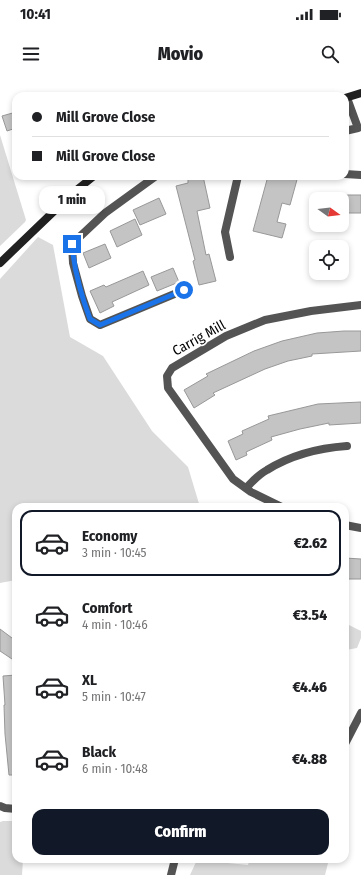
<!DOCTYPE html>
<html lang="en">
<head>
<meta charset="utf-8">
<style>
  :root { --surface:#fff; --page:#f6f6f6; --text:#202124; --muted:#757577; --line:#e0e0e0; --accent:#111827 }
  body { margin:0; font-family:"Fira Sans Condensed",sans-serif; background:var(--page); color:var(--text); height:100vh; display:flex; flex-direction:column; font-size:15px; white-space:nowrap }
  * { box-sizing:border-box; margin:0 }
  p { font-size:13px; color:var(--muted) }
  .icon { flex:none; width:22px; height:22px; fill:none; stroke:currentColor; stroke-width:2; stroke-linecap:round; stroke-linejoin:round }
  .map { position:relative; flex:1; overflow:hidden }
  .side { position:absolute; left:12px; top:423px; width:337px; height:360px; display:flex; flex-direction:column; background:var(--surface); border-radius:12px; box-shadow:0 2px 6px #0003 }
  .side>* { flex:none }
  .guide { position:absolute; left:12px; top:12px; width:337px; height:88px; border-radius:12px; box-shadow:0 2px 6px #0003; display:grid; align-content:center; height:88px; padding:0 20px; background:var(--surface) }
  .needle { width:26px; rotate:105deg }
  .fabs { position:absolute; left:309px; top:112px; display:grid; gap:8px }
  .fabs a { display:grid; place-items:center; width:40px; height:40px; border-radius:8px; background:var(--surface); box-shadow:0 2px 6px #0003; font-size:20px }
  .end { position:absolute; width:18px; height:18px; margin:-9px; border:5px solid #1a73e8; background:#fff; box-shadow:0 0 0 2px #fff }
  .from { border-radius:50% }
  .bubble { position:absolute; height:28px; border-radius:12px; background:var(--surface); box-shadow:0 2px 6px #0003; font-size:13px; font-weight:800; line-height:28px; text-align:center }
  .guide b { display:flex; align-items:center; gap:14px; height:38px; font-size:15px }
  .guide b+b { border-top:1px solid var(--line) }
  .guide i { width:10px; height:10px; background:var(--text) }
  ul { padding:7px 0 0; list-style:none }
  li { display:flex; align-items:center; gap:12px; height:66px; margin:0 8px 6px; padding:0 12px; border:2px solid transparent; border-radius:12px }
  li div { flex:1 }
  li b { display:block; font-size:15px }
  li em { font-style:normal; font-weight:800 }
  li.current { border-color:var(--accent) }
  li>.icon { width:36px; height:36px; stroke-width:1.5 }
  .cta { display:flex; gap:8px; margin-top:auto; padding:8px 20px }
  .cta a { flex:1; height:46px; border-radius:12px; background:var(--accent); color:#fff; font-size:16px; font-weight:800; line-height:46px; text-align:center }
  .status { display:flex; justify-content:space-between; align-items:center; height:28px; padding:0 20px; background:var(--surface); direction:ltr }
  .status svg { height:11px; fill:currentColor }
  header { display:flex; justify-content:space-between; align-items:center; height:52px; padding:0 20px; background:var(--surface); font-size:18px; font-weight:800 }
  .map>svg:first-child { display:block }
  .green { fill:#dbdbdb }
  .building { fill:#c4c4c4; stroke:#989898 }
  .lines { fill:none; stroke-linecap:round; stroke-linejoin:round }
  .lane { stroke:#545454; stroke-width:8 }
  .street { stroke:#545454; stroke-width:8 }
  .secondary { stroke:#212121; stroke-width:8 }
  .route { stroke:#1a73e8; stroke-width:5 }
  .labels { text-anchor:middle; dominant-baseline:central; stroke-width:3.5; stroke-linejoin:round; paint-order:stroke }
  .street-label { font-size:14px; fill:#000; stroke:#fff }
</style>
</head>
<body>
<div class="status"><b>10:41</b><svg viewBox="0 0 49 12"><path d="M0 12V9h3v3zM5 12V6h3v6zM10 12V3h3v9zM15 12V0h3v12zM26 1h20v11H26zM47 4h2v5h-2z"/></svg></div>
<header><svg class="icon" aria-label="menu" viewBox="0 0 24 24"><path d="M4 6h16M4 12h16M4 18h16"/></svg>Movio<svg class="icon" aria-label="search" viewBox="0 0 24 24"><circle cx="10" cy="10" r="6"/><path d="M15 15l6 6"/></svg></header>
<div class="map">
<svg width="361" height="795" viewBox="0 0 361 795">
  <rect width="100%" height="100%" fill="#fff"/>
  <!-- green -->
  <g class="green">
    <polygon points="0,55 26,140 25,142 0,166"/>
    <polygon points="38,157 53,165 70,257 103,276 152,351 188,387 200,427 16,427 16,500 0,503 0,199"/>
    <polygon points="345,543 361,551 361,558 357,568 346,570 345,573"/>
    <polygon points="3,741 16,741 16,779 23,779 22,795 0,795 0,742"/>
    <polygon points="250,779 329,779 325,795 190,795 197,780 248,785"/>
  </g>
  <!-- building -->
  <g class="building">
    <polygon points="16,32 16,48 7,51 2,36"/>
    <polygon points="188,96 203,96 210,128 197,131 206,175 209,174 216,201 199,205 193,181 195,180 176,106 188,103"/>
    <polygon points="268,96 298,96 290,125 282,123 277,142 286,144 282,158 253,151"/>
    <rect x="342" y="115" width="19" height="18"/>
    <polygon points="159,118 166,134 140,145 133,130"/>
    <polygon points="135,139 142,155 117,167 110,151"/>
    <polygon points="105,164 111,178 89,188 83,173"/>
    <polygon points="173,188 179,202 157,211 151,197"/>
    <polygon points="143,191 149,205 112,222 114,226 100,233 90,211 104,205 106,207"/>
    <polygon points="344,251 361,251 361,271 312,274 312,276 288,281 265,289 213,313 215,315 194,328 184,310 208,296 206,294 254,271 282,261 317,253"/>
    <polygon points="361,322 361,343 329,345 329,343 300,349 271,357 272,360 246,372 247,375 236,380 228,361 243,354 242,351 269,339 268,336 318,324"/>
    <polygon points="345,478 361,479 361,499 345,499"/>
    <polygon points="0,549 16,561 16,573 12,579 0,571"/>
    <polygon points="16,595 16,695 9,695 5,654 4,625 5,625 3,596"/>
  </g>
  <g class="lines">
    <!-- lane -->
    <polyline class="lane" points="345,664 361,633"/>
    <!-- street -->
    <g class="street">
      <polyline points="345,51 358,48 347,18"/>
      <polyline points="345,94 361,95"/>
      <polyline points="156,96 105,133 72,164 73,183 82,216 90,239 100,245 184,210"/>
      <polyline points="230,177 225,152 238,96"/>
      <path d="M246,408c6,-6 13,-14 21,-18 24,-15 52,-22 80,-24"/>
      <polyline points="282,427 251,412 233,399 168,308 167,296 172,288 226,256 265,240 311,231 361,225"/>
      <polyline points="345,445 361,448"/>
      <polyline points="0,726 5,728 16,729"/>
      <polyline points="171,795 175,779"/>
    </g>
    <!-- secondary -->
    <g class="secondary">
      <polyline points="345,18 361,13"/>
      <polyline points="0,183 74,112 94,96"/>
    </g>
  </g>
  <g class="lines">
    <!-- route -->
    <path class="route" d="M72,164c2,26 9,51 18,75l10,6 84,-35"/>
  </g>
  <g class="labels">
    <!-- street labels -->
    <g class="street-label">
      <text transform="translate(199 258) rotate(-29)">Carrig Mill</text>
    </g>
  </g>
</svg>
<div class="fabs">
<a><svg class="needle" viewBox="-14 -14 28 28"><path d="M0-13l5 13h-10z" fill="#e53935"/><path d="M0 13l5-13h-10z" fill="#757577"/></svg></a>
<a><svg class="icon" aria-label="locate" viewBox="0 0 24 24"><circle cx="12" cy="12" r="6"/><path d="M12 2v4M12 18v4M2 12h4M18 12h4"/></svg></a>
</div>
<i class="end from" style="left:184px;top:210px"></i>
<i class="end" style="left:72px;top:164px"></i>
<div class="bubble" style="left:39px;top:106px;width:66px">1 min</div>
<div class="guide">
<b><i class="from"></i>Mill Grove Close</b>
<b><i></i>Mill Grove Close</b>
</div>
<section class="side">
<ul>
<li class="current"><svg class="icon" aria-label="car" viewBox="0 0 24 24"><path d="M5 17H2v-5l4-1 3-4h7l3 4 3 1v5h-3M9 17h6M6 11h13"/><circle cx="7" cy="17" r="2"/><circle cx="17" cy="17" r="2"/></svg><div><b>Economy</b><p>3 min · 10:45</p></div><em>€2.62</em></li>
<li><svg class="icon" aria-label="car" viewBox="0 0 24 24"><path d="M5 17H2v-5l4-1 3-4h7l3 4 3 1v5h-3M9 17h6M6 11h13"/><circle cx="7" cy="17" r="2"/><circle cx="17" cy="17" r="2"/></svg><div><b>Comfort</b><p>4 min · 10:46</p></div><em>€3.54</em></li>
<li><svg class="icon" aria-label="car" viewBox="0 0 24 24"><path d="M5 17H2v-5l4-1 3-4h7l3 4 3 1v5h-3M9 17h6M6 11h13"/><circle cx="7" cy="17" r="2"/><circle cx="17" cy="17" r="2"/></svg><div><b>XL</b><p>5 min · 10:47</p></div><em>€4.46</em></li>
<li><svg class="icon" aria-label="car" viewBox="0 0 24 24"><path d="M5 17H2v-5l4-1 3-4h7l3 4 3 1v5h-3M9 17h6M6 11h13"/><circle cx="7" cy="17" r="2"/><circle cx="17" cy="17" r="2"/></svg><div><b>Black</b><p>6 min · 10:48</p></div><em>€4.88</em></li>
</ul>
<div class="cta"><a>Confirm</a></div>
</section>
</div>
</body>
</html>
